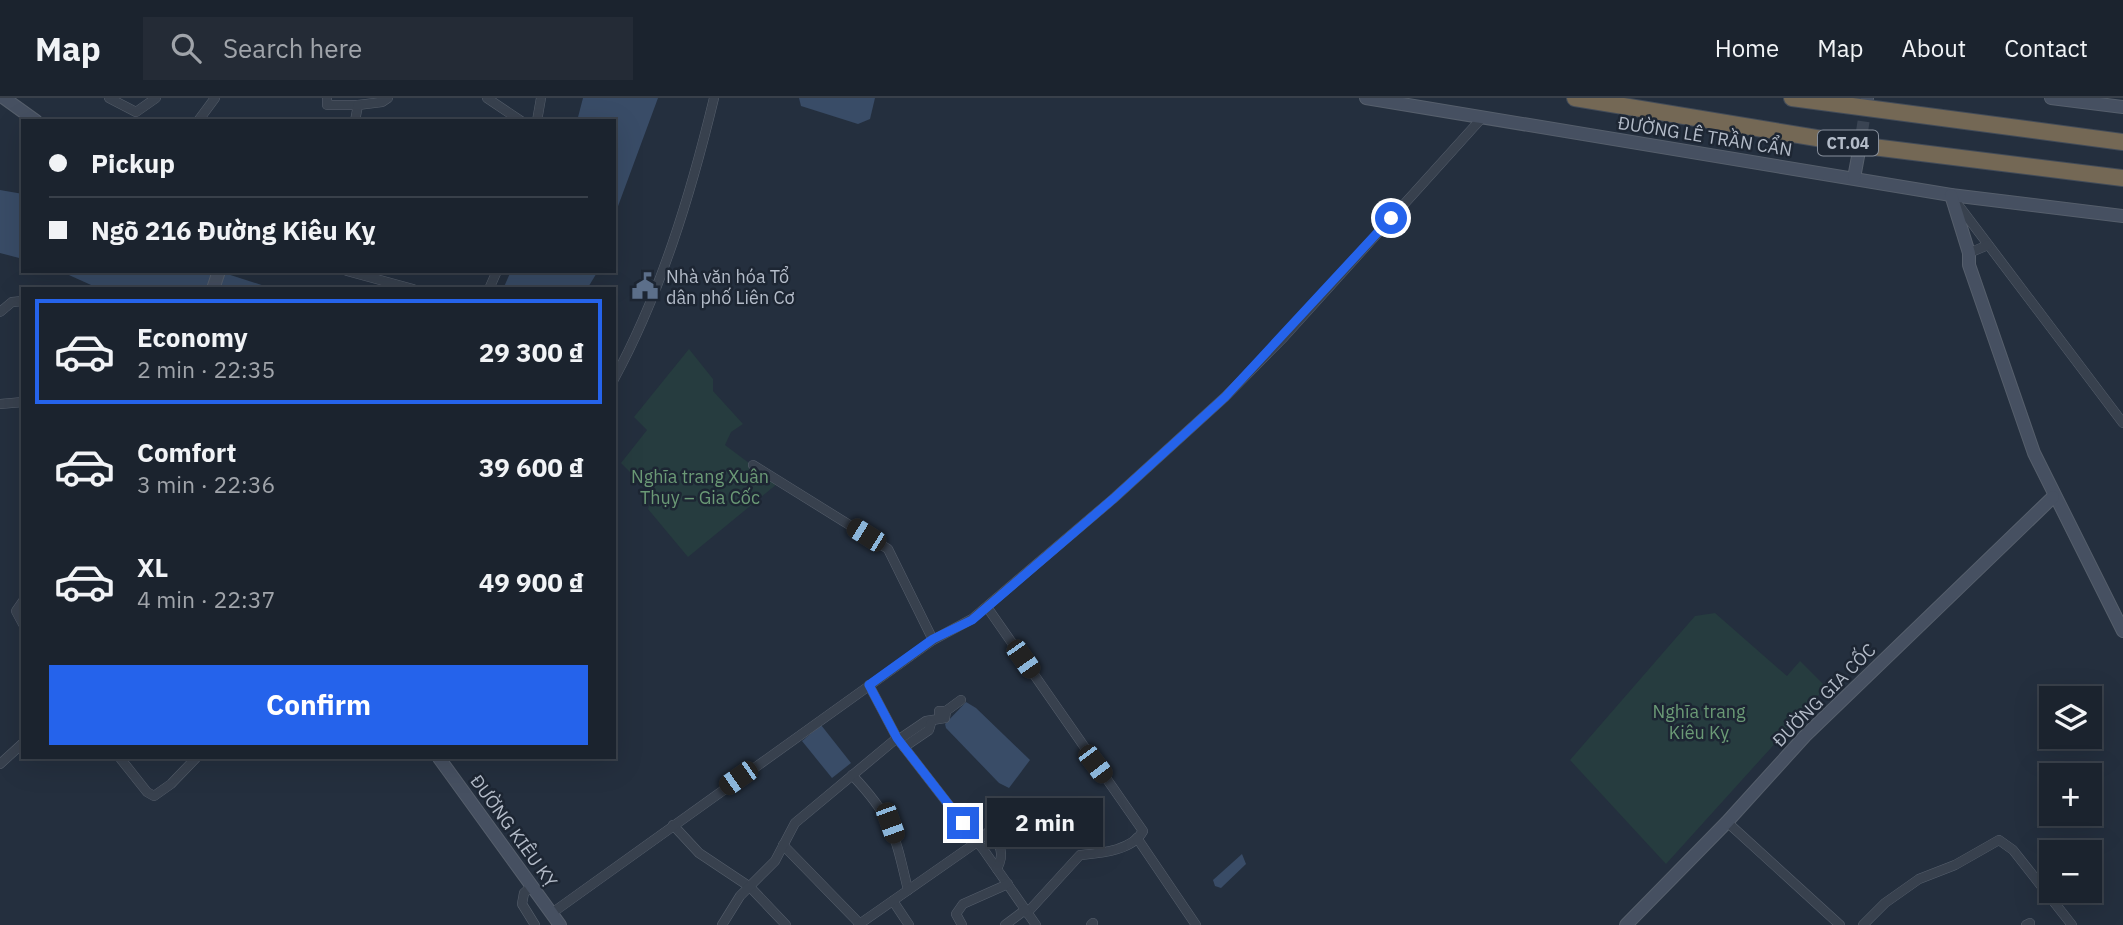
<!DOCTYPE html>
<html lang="en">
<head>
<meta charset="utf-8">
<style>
  :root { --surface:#1b232e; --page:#242b36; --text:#f1f3f6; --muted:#a0a4aa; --line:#39404a; --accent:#2563eb }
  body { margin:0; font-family:"IBM Plex Sans",sans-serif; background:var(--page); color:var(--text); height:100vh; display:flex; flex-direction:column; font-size:26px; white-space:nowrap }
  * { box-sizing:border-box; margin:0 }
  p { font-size:23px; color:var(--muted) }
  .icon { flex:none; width:38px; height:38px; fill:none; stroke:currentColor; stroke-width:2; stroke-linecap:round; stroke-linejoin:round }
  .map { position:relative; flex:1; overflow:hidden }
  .side { position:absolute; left:21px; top:189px; width:595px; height:472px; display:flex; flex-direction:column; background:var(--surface); border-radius:0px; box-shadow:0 7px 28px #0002,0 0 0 2px var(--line) }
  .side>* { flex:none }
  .banner { position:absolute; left:21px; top:21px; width:595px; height:154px; border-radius:0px; box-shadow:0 7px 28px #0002,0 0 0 2px var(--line); display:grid; align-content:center; height:154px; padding:0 28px; background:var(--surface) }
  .controls { position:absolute; left:2039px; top:588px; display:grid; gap:14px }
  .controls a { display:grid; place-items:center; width:63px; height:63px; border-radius:0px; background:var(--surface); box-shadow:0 7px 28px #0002,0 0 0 2px var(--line); font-size:35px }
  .end { position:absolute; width:32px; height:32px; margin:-16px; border:9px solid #2563eb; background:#fff; box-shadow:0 0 0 4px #fff }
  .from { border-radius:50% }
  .bubble { position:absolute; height:49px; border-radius:0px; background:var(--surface); box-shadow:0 7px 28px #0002,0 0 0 2px var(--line); font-size:23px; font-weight:800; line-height:49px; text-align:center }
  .car { position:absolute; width:21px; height:42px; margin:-21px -10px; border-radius:9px; box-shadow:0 0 5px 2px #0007; background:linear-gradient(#222 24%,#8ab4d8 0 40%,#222 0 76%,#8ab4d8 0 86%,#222 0) }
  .banner b { display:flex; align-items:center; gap:24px; height:66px; font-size:26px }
  .banner b+b { border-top:2px solid var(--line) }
  .banner i { width:18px; height:18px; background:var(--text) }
  ul { padding:12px 0 0; list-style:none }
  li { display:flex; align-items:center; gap:21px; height:105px; margin:0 14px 10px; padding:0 14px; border:4px solid transparent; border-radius:0px }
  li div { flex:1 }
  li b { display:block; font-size:26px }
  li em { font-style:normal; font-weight:800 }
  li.on { border-color:var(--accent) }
  li>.icon { width:63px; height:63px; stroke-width:1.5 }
  .action { display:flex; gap:14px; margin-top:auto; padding:14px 28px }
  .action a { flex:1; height:80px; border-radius:0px; background:var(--accent); color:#fff; font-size:28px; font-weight:800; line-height:80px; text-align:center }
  header { display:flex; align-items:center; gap:42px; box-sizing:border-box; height:98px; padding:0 35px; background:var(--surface); border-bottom:2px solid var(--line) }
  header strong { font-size:33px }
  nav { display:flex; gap:38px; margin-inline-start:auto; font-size:24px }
  .search { width:490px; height:63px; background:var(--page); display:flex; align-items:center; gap:18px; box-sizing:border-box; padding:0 24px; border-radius:0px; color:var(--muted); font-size:26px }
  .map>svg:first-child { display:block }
  .green { fill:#263c3f }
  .water { fill:#394c67 }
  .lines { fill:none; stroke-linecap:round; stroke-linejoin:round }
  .secondary-tunnel { stroke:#3a4453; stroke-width:12; stroke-dasharray:12 6; stroke-linecap:butt }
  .street-casing { stroke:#565f6c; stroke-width:10 }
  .secondary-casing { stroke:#565f6c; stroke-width:14 }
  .highway-casing { stroke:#434c59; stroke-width:18 }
  .street { stroke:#38414e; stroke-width:9 }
  .secondary { stroke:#465061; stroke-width:12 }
  .highway { stroke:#746855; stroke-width:16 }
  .route { stroke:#2563eb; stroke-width:9 }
  .labels { text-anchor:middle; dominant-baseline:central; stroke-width:5; stroke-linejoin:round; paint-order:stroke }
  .shield { fill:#1d2633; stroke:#878f9c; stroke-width:2 }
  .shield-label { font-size:16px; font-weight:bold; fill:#b4bcc9 }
  .street-label { font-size:18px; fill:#b4bcc9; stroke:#1d2633 }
  .poi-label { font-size:18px; fill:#b4bcc9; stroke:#1d2633; text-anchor:start }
  .park-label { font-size:18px; fill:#6b9a76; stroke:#1d2633 }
</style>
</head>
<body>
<header>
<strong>Map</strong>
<div class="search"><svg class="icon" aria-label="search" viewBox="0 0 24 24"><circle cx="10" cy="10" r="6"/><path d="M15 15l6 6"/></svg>Search here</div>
<nav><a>Home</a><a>Map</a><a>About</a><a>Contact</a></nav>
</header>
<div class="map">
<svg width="2123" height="827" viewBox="0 0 2123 827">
  <rect width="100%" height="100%" fill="#242f3e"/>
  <!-- green -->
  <g class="green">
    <polygon points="689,251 713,281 713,293 743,326 731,334 725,347 777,386 688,459 648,411 653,397 621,365 647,332 634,319"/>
    <polygon points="1715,515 1787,578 1800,563 1826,589 1666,766 1570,662 1695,518"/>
  </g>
  <!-- water -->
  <g class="water">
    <polygon points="583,0 658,0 614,119 614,23 577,23"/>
    <polygon points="799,0 875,0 870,21 858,26 801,8"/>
    <polygon points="0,92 23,96 23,161 0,155"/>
    <polygon points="60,173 218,173 274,191 100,191"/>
    <polygon points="511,173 598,173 587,191 503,191"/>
    <polygon points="966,604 976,610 1030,662 1009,690 999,685 946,630 945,626"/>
    <polygon points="821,627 851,665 832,680 802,643"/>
    <polygon points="1242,756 1246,766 1221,790 1215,788 1213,782"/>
  </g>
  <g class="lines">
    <!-- secondary-tunnel -->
    <polyline class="secondary-tunnel" points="1859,53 1867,1"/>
    <defs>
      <g id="street">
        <polyline points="109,0 136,14 156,0"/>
        <polyline points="327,0 327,7 358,7"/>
        <polyline points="487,0 521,23"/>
        <polyline points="198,23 215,0"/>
        <polyline points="355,23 358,7 382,4 388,0"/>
        <polyline points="537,23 541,0"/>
        <polyline points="1956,104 2123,325"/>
        <polyline points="1969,155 1988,147"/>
        <polyline points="347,173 413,191"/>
        <polyline points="489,191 497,173"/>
        <polyline points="0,214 12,204 23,203"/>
        <path d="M614,281c47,-86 77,-186 100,-281"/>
        <polyline points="0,306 23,304"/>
        <polyline points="753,367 888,451 933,542"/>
        <polyline points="23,503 16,513 23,526"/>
        <path d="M987,509l156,224c-11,20 -43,22 -63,24l-53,58"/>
        <polyline points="869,587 897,640 983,751 1036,827"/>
        <polyline points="946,613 961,602"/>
        <polyline points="898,642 926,623 945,620 946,613 939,613 939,620"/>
        <polyline points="904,649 929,632 931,625"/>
        <polyline points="120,660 147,694 154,698 171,686 196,660"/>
        <polyline points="0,666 23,645"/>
        <path d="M852,677c41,43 43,60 56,115"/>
        <polyline points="1727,724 1840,827"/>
        <polyline points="673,727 699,755 750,789 786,827"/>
        <path d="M988,735c13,11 17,20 9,36"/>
        <polyline points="1137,740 1196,827"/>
        <polyline points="783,747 860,826"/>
        <polyline points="532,788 524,795 522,806 535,827"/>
        <polyline points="893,803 909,827"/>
        <polyline points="552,815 933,542 972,521 1113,401 1225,299 1284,239 1481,21"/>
        <polyline points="722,827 740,798 775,763 795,725 897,640"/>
        <polyline points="858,827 977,744 1014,711"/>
        <polyline points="962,827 956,816 963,806 1008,786"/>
        <polyline points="1005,827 1025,812"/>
        <polyline points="1091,827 1093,825"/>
        <polyline points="1863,827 1885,805 1919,781 1955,767 1999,742 2013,752 2072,827"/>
        <polyline points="2026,827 2030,825"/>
      </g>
      <g id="secondary">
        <polyline points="4,0 36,23"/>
        <polyline points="1366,0 1951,97 2123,118"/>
        <polyline points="2051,0 2123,9"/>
        <polyline points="1867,1 1867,0"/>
        <polyline points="1854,80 1859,53"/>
        <polyline points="1951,97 1969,155 1969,167 2034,355 2123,533"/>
        <polyline points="213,191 219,173"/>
        <polyline points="439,660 560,827"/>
        <polyline points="1626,827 1727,724 1805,638 2053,399"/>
      </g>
      <g id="highway">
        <polyline points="1575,0 1865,48 2123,80"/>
        <polyline points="1792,0 2123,44"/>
      </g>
    </defs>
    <!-- street casing -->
    <use href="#street" class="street-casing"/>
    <!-- secondary casing -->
    <use href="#secondary" class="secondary-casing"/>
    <!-- highway casing -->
    <use href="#highway" class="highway-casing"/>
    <!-- street -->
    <use href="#street" class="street"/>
    <!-- secondary -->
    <use href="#secondary" class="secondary"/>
    <!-- highway -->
    <use href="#highway" class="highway"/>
  </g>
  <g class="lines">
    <!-- route -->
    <polyline class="route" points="963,725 897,640 869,587 933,541 972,522 1113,401 1225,299 1391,120"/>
  </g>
  <!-- icons -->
  <defs>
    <symbol id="civic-bare" viewBox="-9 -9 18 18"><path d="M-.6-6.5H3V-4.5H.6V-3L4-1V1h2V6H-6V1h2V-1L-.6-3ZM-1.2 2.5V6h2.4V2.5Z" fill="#5c6f8a" stroke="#1d2633" stroke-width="2.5" paint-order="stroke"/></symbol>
  </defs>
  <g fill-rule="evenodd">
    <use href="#civic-bare" x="626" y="169" width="38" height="38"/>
  </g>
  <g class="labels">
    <!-- shield labels -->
    <rect class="shield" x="1818" y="32.5" width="60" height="25" rx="5"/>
    <g class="shield-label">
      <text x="1848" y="45">CT.04</text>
    </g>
    <!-- street labels -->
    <g class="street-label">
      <text transform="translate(1705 38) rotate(9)">ĐƯỜNG LÊ TRẦN CẨN</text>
      <text transform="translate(1824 597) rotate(-45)">ĐƯỜNG GIA CỐC</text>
      <text transform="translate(514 733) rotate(54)">ĐƯỜNG KIÊU KỴ</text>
    </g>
    <!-- poi labels -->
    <g class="poi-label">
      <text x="666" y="178">Nhà văn hóa Tổ<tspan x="666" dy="21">dân phố Liên Cơ</tspan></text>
    </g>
    <!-- park labels -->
    <g class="park-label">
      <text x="700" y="378">Nghĩa trang Xuân<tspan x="700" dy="21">Thụy – Gia Cốc</tspan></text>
      <text x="1699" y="613">Nghĩa trang<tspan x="1699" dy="21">Kiêu Kỵ</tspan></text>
    </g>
  </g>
</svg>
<div class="controls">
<a><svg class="icon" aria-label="layers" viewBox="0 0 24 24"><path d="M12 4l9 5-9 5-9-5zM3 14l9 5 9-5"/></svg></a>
<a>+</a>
<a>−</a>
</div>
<i class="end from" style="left:1391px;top:120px"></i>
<i class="end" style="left:963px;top:725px"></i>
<div class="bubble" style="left:987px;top:700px;width:116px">2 min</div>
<i class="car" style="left:866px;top:437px;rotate:302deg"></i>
<i class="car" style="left:1023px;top:561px;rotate:145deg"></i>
<i class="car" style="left:1095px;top:666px;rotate:143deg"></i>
<i class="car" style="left:738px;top:680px;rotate:235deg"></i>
<i class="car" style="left:890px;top:725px;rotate:160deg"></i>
<div class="banner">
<b><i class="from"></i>Pickup</b>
<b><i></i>Ngõ 216 Đường Kiêu Kỵ</b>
</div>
<section class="side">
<ul>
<li class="on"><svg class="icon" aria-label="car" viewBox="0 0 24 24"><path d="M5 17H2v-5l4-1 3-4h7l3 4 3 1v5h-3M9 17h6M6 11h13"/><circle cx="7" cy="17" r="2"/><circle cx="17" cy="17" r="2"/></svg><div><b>Economy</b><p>2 min · 22:35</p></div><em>29 300 ₫</em></li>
<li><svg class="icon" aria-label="car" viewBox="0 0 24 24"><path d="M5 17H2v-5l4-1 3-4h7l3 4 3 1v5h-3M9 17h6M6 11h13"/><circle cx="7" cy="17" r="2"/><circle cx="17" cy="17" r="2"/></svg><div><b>Comfort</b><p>3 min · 22:36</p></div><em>39 600 ₫</em></li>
<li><svg class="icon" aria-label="car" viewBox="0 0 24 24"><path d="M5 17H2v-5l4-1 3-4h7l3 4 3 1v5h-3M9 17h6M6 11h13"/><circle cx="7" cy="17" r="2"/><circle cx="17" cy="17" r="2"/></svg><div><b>XL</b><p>4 min · 22:37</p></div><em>49 900 ₫</em></li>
</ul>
<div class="action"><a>Confirm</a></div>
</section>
</div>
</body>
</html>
